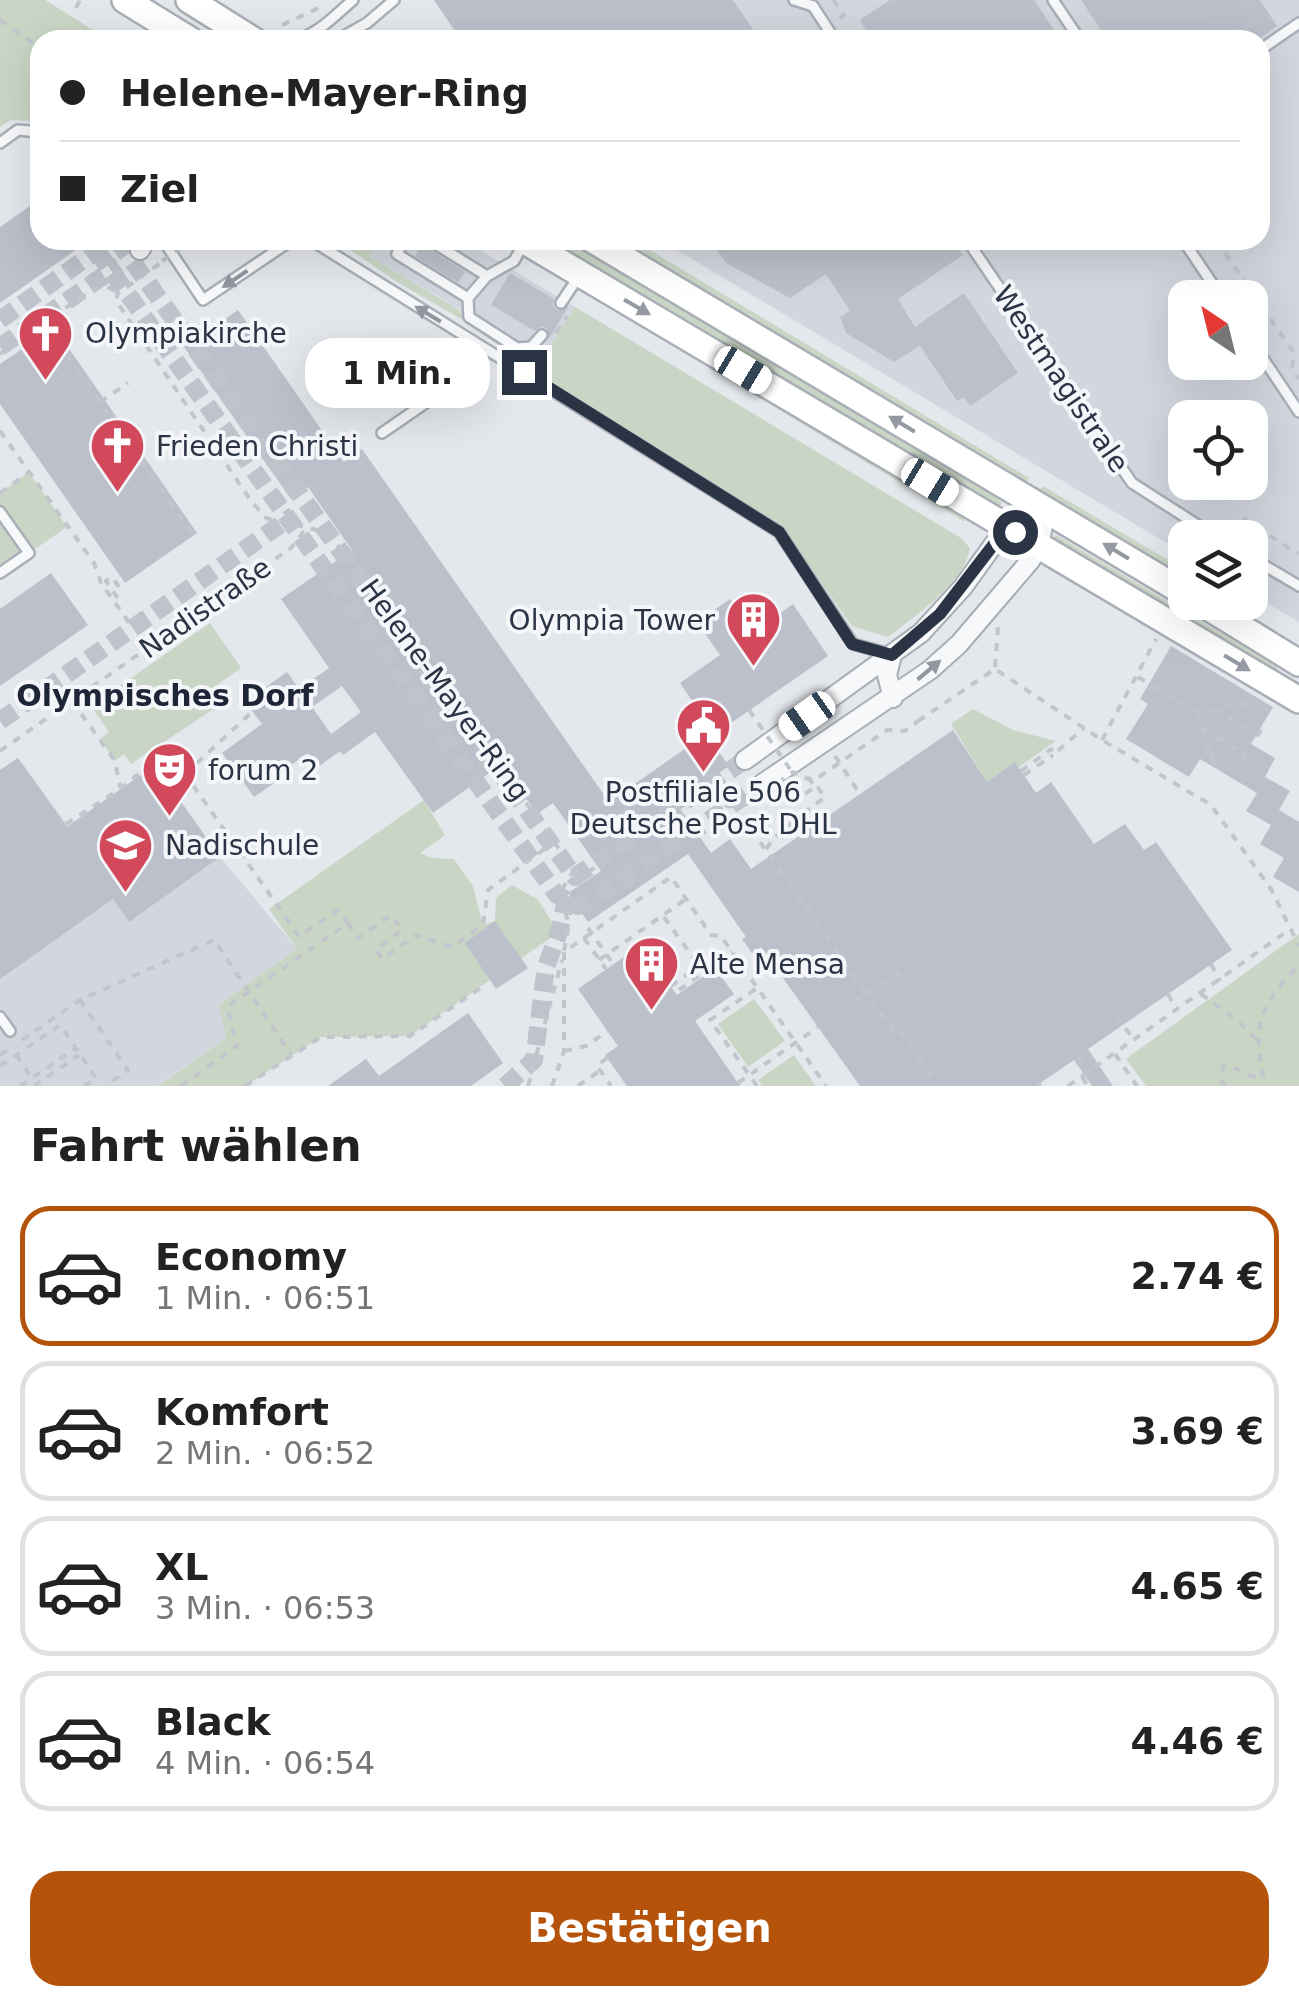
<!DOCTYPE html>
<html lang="de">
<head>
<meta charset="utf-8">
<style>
  :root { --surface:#fff; --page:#f6f6f6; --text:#222; --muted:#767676; --line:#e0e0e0; --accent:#b45309 }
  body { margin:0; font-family:"DejaVu Sans",sans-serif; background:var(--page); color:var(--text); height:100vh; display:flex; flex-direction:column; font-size:38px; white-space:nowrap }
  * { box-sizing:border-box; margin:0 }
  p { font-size:32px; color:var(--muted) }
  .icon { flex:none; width:55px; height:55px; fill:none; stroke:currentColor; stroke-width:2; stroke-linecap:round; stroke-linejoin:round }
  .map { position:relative; height:1086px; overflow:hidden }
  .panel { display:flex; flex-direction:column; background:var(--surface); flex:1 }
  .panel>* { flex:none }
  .guide { position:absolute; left:30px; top:30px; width:1240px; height:220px; border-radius:30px; box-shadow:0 10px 40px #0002; display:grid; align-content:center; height:220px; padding:0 30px; background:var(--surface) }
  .needle { width:65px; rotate:325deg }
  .tools { position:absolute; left:1168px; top:280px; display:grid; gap:20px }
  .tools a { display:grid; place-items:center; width:100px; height:100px; border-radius:20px; background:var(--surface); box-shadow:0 10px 40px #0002; font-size:50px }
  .end { position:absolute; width:45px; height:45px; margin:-22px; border:12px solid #2b3445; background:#fff; box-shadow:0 0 0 5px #fff }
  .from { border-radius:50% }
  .bubble { position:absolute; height:70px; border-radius:30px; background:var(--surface); box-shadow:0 10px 40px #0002; font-size:32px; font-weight:600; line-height:70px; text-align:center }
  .car { position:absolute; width:30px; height:60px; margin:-30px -15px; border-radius:12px; box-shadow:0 0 8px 2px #0007; background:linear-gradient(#fff 24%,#345 0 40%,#fff 0 76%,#345 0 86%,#fff 0) }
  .guide b { display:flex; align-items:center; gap:35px; height:95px; font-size:38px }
  .guide b+b { border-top:2px solid var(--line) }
  .guide i { width:25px; height:25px; background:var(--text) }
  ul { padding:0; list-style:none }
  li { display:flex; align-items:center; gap:30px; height:140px; margin:0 20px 15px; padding:0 10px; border:5px solid var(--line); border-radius:30px }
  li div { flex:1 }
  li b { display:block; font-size:38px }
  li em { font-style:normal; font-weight:600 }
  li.selected { border-color:var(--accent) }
  li>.icon { width:90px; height:90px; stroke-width:1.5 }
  h2 { padding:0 30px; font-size:45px; line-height:120px }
  .button { display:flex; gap:20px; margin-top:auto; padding:20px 30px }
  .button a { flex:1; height:115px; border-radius:30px; background:var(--accent); color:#fff; font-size:40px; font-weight:600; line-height:115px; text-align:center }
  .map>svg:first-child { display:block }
  .built { fill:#d2d6de; fill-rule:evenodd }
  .green { fill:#c9d6c5 }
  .building { fill:#bbc0ca; fill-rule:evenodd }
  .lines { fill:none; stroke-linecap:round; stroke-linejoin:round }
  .minor-tunnel { stroke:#bfc3cb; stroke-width:18; stroke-dasharray:18 9; stroke-linecap:butt }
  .service-casing { stroke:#a9aeb7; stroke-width:14 }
  .minor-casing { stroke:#a9aeb7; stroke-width:22 }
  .secondary-casing { stroke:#a9aeb7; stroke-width:30 }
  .path { stroke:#c2c5cb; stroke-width:4; stroke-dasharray:8 8; stroke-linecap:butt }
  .service { stroke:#f7f8fa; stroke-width:9 }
  .minor { stroke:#f7f8fa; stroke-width:18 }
  .secondary { stroke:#fff; stroke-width:25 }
  .path-bridge { stroke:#c2c5cb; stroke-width:4; stroke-dasharray:8 8; stroke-linecap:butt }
  .oneway { fill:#9196a0 }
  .oneway2 { fill:#959aa2 }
  .route { stroke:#2b3445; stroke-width:12 }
  .labels { text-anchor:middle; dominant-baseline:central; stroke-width:8; stroke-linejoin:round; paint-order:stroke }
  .poi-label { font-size:28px; fill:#2b3445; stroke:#f4f6f9; text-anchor:start }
  .street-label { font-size:28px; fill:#2b3445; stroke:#f4f6f9 }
  .neighbourhood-label { font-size:30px; font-weight:bold; fill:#1d2536; stroke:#f4f6f9 }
</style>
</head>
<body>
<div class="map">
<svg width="1299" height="1086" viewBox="0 0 1299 1086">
  <rect width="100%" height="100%" fill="#e4e7ec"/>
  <!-- built -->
  <g class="built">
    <path d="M434,0h865v622l-49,-29v-55h-65v16l-525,-314h600v-200h-799zM1185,298h65v64h-65zM1185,418h65v64h-65z"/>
    <polygon points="376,240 463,240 575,307 548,349 514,356 463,320 461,310 369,256"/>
    <polygon points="18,758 68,826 155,765 220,857 297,949 220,1003 227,1037 157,1086 0,1086 0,770"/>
  </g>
  <!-- green -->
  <g class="green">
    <polygon points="0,0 45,0 109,40 40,40 40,122 11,120 0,127"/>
    <polygon points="336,240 376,240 369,256 461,311 463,320 397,282"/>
    <polygon points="546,240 574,240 972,475 988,486 1002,504 996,507"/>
    <polygon points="616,240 633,240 1029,478 1026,483"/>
    <polygon points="582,284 962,516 965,522 579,289"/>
    <path d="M575,307l386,231 9,10c-5,34 -56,69 -82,89l-36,-11 -51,-72 -287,-198 34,-7z"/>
    <polygon points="29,472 67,527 0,573 0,493"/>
    <polygon points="1043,486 1185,570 1185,578 1040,491"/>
    <polygon points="1056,535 1276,666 1283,677 1052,539"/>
    <polygon points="210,623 241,668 218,684 227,700 131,764 124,754 115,761 100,739 109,732 91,706"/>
    <polygon points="973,709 1013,730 1056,741 1019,767 1015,762 987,782 951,724"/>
    <polygon points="424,800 445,835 420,853 433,858 454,859 473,886 483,925 495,921 496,898 512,885 537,899 559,932 410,1036 321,1037 245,1086 158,1086 226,1038 219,1004 297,949 269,909"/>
    <polygon points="1299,934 1299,1086 1146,1086 1126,1059"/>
    <polygon points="754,999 785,1041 748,1067 718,1024"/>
    <polygon points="794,1055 816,1086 762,1086 758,1080"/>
  </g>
  <!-- building -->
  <g class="building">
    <polygon points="434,0 733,0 760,40 461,40"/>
    <polygon points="890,0 1034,0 1061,40 872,40 860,20"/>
    <polygon points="1081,0 1260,0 1277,26 1257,40 1108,40"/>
    <polygon points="40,199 40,240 90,240 0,303 0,227"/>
    <polygon points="710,240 803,240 808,247 819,240 953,240 963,255 898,299 915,327 964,293 1018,373 970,406 964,397 957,401 920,346 894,362 846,333 840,317 850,311 826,274 790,298 726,263"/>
    <polygon points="422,244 465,272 458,283 415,256"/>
    <polygon points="510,273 554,299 553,306 557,310 568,307 549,339 547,328 541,327 535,331 491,305"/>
    <path d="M238,310l106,152 18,-13 247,353 97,-68 23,32 -53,37 35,50 19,-14 21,30 202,-139 34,52 28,-20 21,31 15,-11 43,62 31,-20 19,26 12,-8 76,108 -144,99 25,37h-21l-18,-26 -38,26h-176l-99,-139 -9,6 -10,-14 4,-2 -58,-83 -100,68 -20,-29 33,-22 -48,-68 -16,11 -35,-50 -69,49 -58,-81 -32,23 -3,-4 -22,16 -10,-14 -34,24 3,4 -23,16 -32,-44 40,-29 -17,-22 42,-30 12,17 30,-21 -48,-69 71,-49 -44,-63 -17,12 -107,-152zM342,686l19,26 -30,22 -19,-27z"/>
    <polygon points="54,327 197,533 125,583 0,404 0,364"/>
    <polygon points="51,573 88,625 0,686 0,609"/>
    <polygon points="730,599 753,632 793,604 828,656 715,734 680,683 720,655 697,622"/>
    <polygon points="1171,646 1273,707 1251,744 1275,758 1265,777 1290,791 1279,810 1299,822 1299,892 1273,877 1284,858 1260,844 1271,825 1246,811 1257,793 1200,759 1189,777 1126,739 1148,704 1140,699"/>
    <polygon points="18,758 67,827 155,765 220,857 129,922 113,899 0,979 0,770"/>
    <polygon points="495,921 528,968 496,989 465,943"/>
    <polygon points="641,945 677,995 715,968 734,994 695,1021 740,1086 627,1086 605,1055 618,1046 578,989"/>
    <polygon points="468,1013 503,1063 471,1086 328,1086 366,1059 379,1076"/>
  </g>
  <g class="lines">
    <!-- minor-tunnel -->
    <g class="minor-tunnel">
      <polyline points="117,240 575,877 745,760"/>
      <polyline points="97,251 557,895 578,906 592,900 762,784"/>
      <polyline points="0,320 103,246"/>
      <polyline points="0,347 119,265"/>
      <polyline points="0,721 294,515"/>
      <polyline points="505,1086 534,1060 546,967 559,932 568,891"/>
    </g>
    <defs>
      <g id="service">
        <polyline points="794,0 813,6"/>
        <polyline points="1053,0 1080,40"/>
        <polyline points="813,6 835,40"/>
        <path d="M293,40c24,-4 42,-25 60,-40"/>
        <polyline points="337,40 367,23 394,0"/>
        <polyline points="1260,50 1299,23"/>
        <polyline points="0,143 18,130 40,132"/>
        <polyline points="163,240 203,300 292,240"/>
        <polyline points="311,240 779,532 853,644 889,654"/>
        <polyline points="404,240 397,254 468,298 469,317 517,348 531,347 542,335"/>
        <polyline points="429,240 487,276"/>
        <polyline points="967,240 1132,483 1218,538"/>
        <polyline points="1183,240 1222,298"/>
        <polyline points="468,298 487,276 514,261 524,243"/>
        <polyline points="561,303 579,276"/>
        <polyline points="1250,339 1299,412"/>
        <polyline points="382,433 466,375 483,375"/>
        <polyline points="0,512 29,553 0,573"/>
        <polyline points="1250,557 1299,586"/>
        <polyline points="0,1017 10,1031"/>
      </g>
      <g id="minor">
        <polyline points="140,250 146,240"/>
        <polyline points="892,655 887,675 893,698"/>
        <polyline points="745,760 921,633 963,587 994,544 1046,509"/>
        <polyline points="762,784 930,670 959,644 1030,561 1039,547 1046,509"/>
      </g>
      <g id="secondary">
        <polyline points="125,0 190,40"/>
        <polyline points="189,0 253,40"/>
        <polyline points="523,240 1299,700"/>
        <polyline points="593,240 1185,593"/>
        <polyline points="1200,602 1299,663"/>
      </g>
    </defs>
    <!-- service casing -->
    <use href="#service" class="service-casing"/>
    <!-- minor casing -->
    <use href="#minor" class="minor-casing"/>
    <!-- secondary casing -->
    <use href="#secondary" class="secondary-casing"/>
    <!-- path -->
    <g class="path">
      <polyline points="833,0 844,15 838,19"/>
      <polyline points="76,8 80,0"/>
      <polyline points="0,20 40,48"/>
      <polyline points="282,25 323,6"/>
      <polyline points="1216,240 1294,353 1292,369 1299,379"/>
      <path d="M159,264l-42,30v8l134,199 15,17 51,12 30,23 227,317 16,1 98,-69c25,-8 35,13 64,0"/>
      <polyline points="49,330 193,535"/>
      <polyline points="556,333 567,316"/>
      <polyline points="0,354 87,293 100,287 111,288 117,294"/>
      <polyline points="100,402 128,383"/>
      <polyline points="0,431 94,563 101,583 133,628"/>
      <polyline points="0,493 29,472"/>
      <polyline points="1244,517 1249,523 1299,554"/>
      <polyline points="119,587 112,577 106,581 119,600"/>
      <polyline points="995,667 998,627"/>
      <polyline points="1138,677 1198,713"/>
      <polyline points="72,701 115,761 120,787"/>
      <polyline points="1241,702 1251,708"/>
      <polyline points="1215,709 1258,735 1261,730 1256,727"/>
      <polyline points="918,721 995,669 1102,740 1211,805 1271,889 1299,946"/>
      <polyline points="1203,729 1246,754 1243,759 1239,757"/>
      <polyline points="1102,740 1156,639"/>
      <polyline points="0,751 291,548 307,527"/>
      <polyline points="1209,752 1218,758"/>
      <polyline points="835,756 860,794"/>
      <polyline points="1214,765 1198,713 1255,701"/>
      <polyline points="1021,771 1051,749 1054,754 1084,728"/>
      <polyline points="185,774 252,712"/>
      <polyline points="1024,775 1053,755"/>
      <polyline points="808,777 815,787 796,800 805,812 825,797 813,781"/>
      <polyline points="66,824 120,789 159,757 185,774 299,936 338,910 348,923"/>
      <polyline points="751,829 896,1035 901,1032 939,1086"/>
      <polyline points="766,849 774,838 805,812"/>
      <polyline points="664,917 699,966"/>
      <polyline points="584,938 606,969"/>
      <polyline points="564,951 569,924 559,894 574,870"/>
      <polyline points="599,960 686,899"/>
      <polyline points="1211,964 1220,981"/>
      <polyline points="671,986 706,961 712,970"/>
      <polyline points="679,990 732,952"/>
      <polyline points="1168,994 1177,1011"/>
      <polyline points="1201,994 1238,1021 1258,1041"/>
      <polyline points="80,1000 128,1070 105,1086"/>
      <polyline points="853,1002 904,970"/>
      <polyline points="1115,1016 1134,1039"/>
      <polyline points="22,1040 80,1000 214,940 291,1054"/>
      <polyline points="564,1051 586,1046 608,1031"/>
      <polyline points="1115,1054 1137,1086"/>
      <polyline points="0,1055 14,1046"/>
      <polyline points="16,1055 33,1080"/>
      <polyline points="1078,1056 1091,1071"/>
      <polyline points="607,1058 597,1066 611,1086"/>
      <polyline points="0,1066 60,1025 96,1078 84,1086"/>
      <polyline points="1082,1077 1088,1086"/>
      <polyline points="738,1083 818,1027"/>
      <polyline points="1039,1084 1040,1086"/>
      <polyline points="20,1086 76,1048"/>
      <polyline points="34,1086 79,1055"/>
      <polyline points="181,1086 237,1046 227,1007 348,923 358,938 391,915 402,930 376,949 382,959 416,935 452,947 483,925 488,890 554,842"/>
      <polyline points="245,1086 321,1037 410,1036 482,987"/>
      <polyline points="528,1086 562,960"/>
      <polyline points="552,1086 564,1051 564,952 671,877 711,935 721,936 826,1086"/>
      <polyline points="578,1086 598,1072"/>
      <polyline points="757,1086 710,1020 757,988"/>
      <polyline points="1068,1086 1289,930"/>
      <path d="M1225,1086l-4,-6 2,-14c16,0 24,12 40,12 -1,-14 -5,-28 -4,-41 1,-30 20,-52 40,-72"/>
    </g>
    <!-- service -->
    <use href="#service" class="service"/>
    <!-- minor -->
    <use href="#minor" class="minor"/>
    <!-- secondary -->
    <use href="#secondary" class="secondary"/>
    <!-- path-bridge -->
    <g class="path-bridge">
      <polyline points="162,261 182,247"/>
      <polyline points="749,710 792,772"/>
      <polyline points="752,802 793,772 813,781 887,730 905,731 918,721"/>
      <polyline points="588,928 613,964"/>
    </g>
  </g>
  <!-- one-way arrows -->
  <defs><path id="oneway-solid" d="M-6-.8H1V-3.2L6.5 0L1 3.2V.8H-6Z" transform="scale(2.5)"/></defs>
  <g class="oneway">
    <use href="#oneway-solid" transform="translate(235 279) rotate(146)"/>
    <use href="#oneway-solid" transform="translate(428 314) rotate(-149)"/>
    <use href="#oneway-solid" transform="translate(929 670) rotate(-40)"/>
  </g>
  <g class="oneway2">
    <use href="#oneway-solid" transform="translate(637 307) rotate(30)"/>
    <use href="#oneway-solid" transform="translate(902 424) rotate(-149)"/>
    <use href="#oneway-solid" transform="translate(1116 551) rotate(-149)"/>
    <use href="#oneway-solid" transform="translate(1237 663) rotate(31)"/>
  </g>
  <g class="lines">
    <!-- route -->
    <polyline class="route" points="524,372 779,532 852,644 892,655 940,614 994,544 1015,532"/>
  </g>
  <!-- icons -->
  <defs>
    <symbol id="church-pin" viewBox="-11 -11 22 30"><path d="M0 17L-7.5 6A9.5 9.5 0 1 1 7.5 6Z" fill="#d1495b" stroke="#f4f6f9"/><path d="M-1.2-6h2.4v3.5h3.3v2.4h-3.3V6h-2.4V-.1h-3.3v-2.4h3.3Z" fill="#fff"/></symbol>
    <symbol id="building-pin" viewBox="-11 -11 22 30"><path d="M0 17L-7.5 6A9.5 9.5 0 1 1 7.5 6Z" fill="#d1495b" stroke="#f4f6f9"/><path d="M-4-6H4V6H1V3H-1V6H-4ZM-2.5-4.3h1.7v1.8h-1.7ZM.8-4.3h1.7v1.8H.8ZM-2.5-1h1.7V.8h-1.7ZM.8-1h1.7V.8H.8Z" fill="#fff"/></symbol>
    <symbol id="civic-pin" viewBox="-11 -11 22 30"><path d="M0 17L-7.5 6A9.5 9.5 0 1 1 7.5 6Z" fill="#d1495b" stroke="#f4f6f9"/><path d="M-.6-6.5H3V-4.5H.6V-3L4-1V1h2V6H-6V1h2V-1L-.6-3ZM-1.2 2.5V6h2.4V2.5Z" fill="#fff"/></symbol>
    <symbol id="theatre-pin" viewBox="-11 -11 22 30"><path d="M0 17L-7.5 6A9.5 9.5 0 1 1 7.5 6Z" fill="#d1495b" stroke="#f4f6f9"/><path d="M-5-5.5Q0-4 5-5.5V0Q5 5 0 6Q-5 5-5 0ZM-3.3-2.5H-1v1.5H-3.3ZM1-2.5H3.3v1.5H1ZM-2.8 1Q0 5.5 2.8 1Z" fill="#fff"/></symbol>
    <symbol id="school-pin" viewBox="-11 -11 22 30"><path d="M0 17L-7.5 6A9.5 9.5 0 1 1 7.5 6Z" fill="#d1495b" stroke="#f4f6f9"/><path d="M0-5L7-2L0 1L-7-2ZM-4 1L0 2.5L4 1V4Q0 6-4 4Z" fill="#fff"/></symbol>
  </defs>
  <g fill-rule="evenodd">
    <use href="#church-pin" x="14" y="302" width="63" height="86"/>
    <use href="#church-pin" x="86" y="414" width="63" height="86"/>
    <use href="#building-pin" x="722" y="588" width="63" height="86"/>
    <use href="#civic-pin" x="672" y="694" width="63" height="86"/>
    <use href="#theatre-pin" x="138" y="738" width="63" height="86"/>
    <use href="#school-pin" x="94" y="814" width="63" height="86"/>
    <use href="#building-pin" x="620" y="932" width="63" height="86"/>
  </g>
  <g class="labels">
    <!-- poi labels -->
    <g class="poi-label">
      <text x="85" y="333">Olympiakirche</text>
      <text x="156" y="446">Frieden Christi</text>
      <text x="715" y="620" text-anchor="end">Olympia Tower</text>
      <text x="208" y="770">forum 2</text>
      <text x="703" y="792" text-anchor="middle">Postfiliale 506<tspan x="703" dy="32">Deutsche Post DHL</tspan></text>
      <text x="165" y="845">Nadischule</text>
      <text x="690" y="964">Alte Mensa</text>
    </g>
    <!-- street labels -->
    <g class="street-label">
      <text transform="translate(1061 379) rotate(56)">Westmagistrale</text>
      <text transform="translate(205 608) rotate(-35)">Nadistraße</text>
      <text transform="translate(445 690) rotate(54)">Helene-Mayer-Ring</text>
    </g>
    <!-- neighbourhood labels -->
    <g class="neighbourhood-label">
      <text x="165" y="695">Olympisches Dorf</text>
    </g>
  </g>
</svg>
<div class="tools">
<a><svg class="needle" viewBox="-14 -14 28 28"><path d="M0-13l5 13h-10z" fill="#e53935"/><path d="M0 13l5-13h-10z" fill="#767676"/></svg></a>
<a><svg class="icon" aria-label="locate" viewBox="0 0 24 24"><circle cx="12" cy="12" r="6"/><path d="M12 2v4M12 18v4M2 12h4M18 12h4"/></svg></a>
<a><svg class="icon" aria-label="layers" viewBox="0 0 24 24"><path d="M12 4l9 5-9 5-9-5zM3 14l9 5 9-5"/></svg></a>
</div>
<i class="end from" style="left:1015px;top:532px"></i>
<i class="end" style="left:524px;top:372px"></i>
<div class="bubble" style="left:305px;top:338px;width:185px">1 Min.</div>
<i class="car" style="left:743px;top:370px;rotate:121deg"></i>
<i class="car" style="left:930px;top:482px;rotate:121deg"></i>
<i class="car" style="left:807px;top:716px;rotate:235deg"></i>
<div class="guide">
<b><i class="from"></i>Helene-Mayer-Ring</b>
<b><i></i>Ziel</b>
</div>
</div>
<section class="panel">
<h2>Fahrt wählen</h2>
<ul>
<li class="selected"><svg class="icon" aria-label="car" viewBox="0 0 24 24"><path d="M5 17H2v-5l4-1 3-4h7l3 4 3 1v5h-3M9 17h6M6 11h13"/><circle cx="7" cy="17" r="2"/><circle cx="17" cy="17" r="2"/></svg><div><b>Economy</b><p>1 Min. · 06:51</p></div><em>2.74 €</em></li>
<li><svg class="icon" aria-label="car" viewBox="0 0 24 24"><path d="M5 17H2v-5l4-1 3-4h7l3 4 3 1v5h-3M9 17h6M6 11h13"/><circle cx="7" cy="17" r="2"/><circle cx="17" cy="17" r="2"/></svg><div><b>Komfort</b><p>2 Min. · 06:52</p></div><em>3.69 €</em></li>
<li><svg class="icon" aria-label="car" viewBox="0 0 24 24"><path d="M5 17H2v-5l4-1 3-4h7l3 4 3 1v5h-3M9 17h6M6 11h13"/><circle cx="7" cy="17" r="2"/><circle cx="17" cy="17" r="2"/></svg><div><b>XL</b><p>3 Min. · 06:53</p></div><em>4.65 €</em></li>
<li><svg class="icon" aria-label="car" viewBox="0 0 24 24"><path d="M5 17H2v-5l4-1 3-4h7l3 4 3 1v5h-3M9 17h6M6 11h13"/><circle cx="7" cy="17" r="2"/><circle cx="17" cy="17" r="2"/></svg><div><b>Black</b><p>4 Min. · 06:54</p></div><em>4.46 €</em></li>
</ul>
<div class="button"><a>Bestätigen</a></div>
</section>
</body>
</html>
